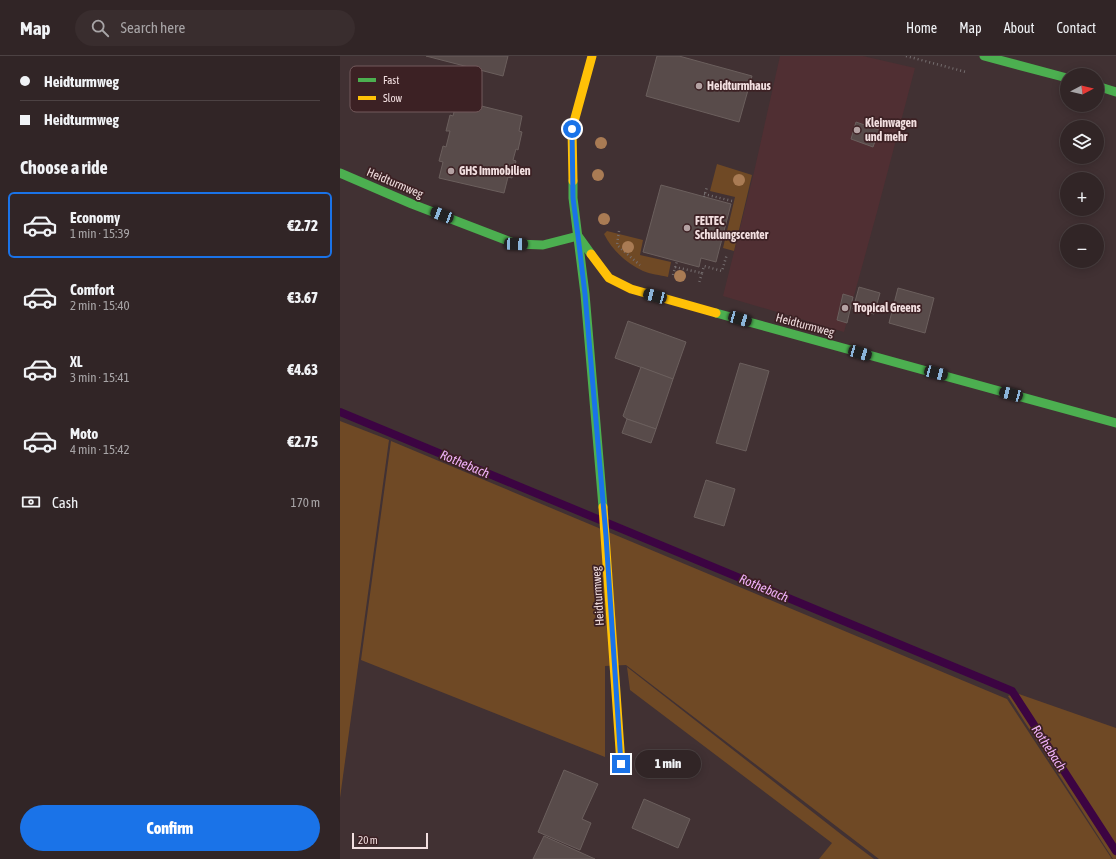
<!DOCTYPE html>
<html lang="en">
<head>
<meta charset="utf-8">
<style>
  :root { --surface:#312526; --page:#392d2e; --text:#f1f3f6; --muted:#a8a5a7; --line:#4c4243; --accent:#1a73e8 }
  body { margin:0; font-family:"Asap Condensed",sans-serif; background:var(--page); color:var(--text); height:100vh; display:flex; flex-direction:column; font-size:15px; white-space:nowrap }
  * { box-sizing:border-box; margin:0 }
  p { font-size:13px; color:var(--muted) }
  .icon { flex:none; width:22px; height:22px; fill:none; stroke:currentColor; stroke-width:2; stroke-linecap:round; stroke-linejoin:round }
  .map { position:relative; flex:1; overflow:hidden }
  .panel { display:flex; flex-direction:column; background:var(--surface); width:340px }
  .panel>* { flex:none }
  .top-card { display:grid; align-content:center; height:88px; padding:0 20px; background:var(--surface) }
  .needle { width:26px; rotate:83deg }
  .buttons { position:absolute; left:720px; top:12px; display:grid; gap:8px }
  .buttons a { display:grid; place-items:center; width:44px; height:44px; border-radius:50%; background:var(--surface); box-shadow:0 2px 10px #0003,0 0 0 1px var(--line); font-size:20px }
  .scale { position:absolute; left:12px; bottom:10px; width:76px; box-sizing:border-box; padding-left:4px; border:2px solid #f2dfe0; border-top:0; font-size:11px; line-height:14px; white-space:nowrap; color:#f2dfe0; -webkit-text-stroke:3px #3c2124; paint-order:stroke }
  .end { position:absolute; width:18px; height:18px; margin:-9px; border:5px solid #1a73e8; background:#fff; box-shadow:0 0 0 2px #fff }
  .from { border-radius:50% }
  .bubble { position:absolute; height:28px; border-radius:14px; background:var(--surface); box-shadow:0 2px 10px #0003,0 0 0 1px var(--line); font-size:13px; font-weight:800; line-height:28px; text-align:center }
  .car { position:absolute; width:12px; height:24px; margin:-12px -6px; border-radius:5px; box-shadow:0 0 3px 1px #0007; background:linear-gradient(#222 24%,#8ab4d8 0 40%,#222 0 76%,#8ab4d8 0 86%,#222 0) }
  .top-card b { display:flex; align-items:center; gap:14px; height:38px; font-size:15px }
  .top-card b+b { border-top:1px solid var(--line) }
  .top-card i { width:10px; height:10px; background:var(--text) }
  ul { padding:0; list-style:none }
  li { display:flex; align-items:center; gap:12px; height:66px; margin:0 8px 6px; padding:0 12px; border:2px solid transparent; border-radius:6px }
  li div { flex:1 }
  li b { display:block; font-size:15px }
  li em { font-style:normal; font-weight:800 }
  li.active { border-color:var(--accent) }
  li>.icon { width:36px; height:36px; stroke-width:1.5 }
  h2 { padding:0 20px; font-size:18px; line-height:48px }
  .pay { display:flex; align-items:center; gap:10px; height:44px; padding:0 20px; font-size:15px }
  .pay p { margin-inline-start:auto }
  .button { display:flex; gap:8px; margin-top:auto; padding:8px 20px }
  .button a { flex:1; height:46px; border-radius:24px; background:var(--accent); color:#fff; font-size:16px; font-weight:800; line-height:46px; text-align:center }
  header { display:flex; align-items:center; gap:24px; box-sizing:border-box; height:56px; padding:0 20px; background:var(--surface); border-bottom:1px solid var(--line) }
  header strong { font-size:19px }
  nav { display:flex; gap:22px; margin-inline-start:auto; font-size:14px }
  .search { width:280px; height:36px; background:var(--page); display:flex; align-items:center; gap:10px; box-sizing:border-box; padding:0 14px; border-radius:22px; color:var(--muted); font-size:15px }
  main { display:flex; flex:1; min-height:0 }
  .map>svg:first-child { display:block }
  .built { fill:#502f33 }
  .green { fill:#6f4925 }
  .lines { fill:none; stroke-linecap:round; stroke-linejoin:round }
  .stream { stroke:#3c0442; stroke-width:8 }
  .building { fill:#584b4a; stroke:#6b5f5d }
  .path { stroke:#766f70; stroke-width:2.5; stroke-dasharray:1 3; stroke-linecap:butt }
  .fast { stroke:#4caf50; stroke-width:9 }
  .slow { stroke:#ffc107; stroke-width:9 }
  .tree { fill:#a97b54 }
  .route { stroke:#1a73e8; stroke-width:5 }
  .poi-dot { fill:#b4a2a3; stroke:#3c2124; stroke-width:1.5 }
  .labels { text-anchor:middle; dominant-baseline:central; stroke-width:3.5; stroke-linejoin:round; paint-order:stroke }
  .poi-label { font-size:12px; font-weight:bold; fill:#f2dfe0; stroke:#3c2124; text-anchor:start }
  .street-label { font-size:12px; fill:#f2dfe0; stroke:#3c2124 }
  .water-label { font-size:13px; font-style:italic; fill:#f3b2fb; stroke:#3c2124 }
  .key { fill:#3c2124; stroke:#735a5c; stroke-width:1 }
  .key-label { font-size:11px; fill:#f2dfe0 }
</style>
</head>
<body>
<header>
<strong>Map</strong>
<div class="search"><svg class="icon" aria-label="search" viewBox="0 0 24 24"><circle cx="10" cy="10" r="6"/><path d="M15 15l6 6"/></svg>Search here</div>
<nav><a>Home</a><a>Map</a><a>About</a><a>Contact</a></nav>
</header>
<main>
<section class="panel">
<div class="top-card">
<b><i class="from"></i>Heidturmweg</b>
<b><i></i>Heidturmweg</b>
</div>
<h2>Choose a ride</h2>
<ul>
<li class="active"><svg class="icon" aria-label="car" viewBox="0 0 24 24"><path d="M5 17H2v-5l4-1 3-4h7l3 4 3 1v5h-3M9 17h6M6 11h13"/><circle cx="7" cy="17" r="2"/><circle cx="17" cy="17" r="2"/></svg><div><b>Economy</b><p>1 min · 15:39</p></div><em>€2.72</em></li>
<li><svg class="icon" aria-label="car" viewBox="0 0 24 24"><path d="M5 17H2v-5l4-1 3-4h7l3 4 3 1v5h-3M9 17h6M6 11h13"/><circle cx="7" cy="17" r="2"/><circle cx="17" cy="17" r="2"/></svg><div><b>Comfort</b><p>2 min · 15:40</p></div><em>€3.67</em></li>
<li><svg class="icon" aria-label="car" viewBox="0 0 24 24"><path d="M5 17H2v-5l4-1 3-4h7l3 4 3 1v5h-3M9 17h6M6 11h13"/><circle cx="7" cy="17" r="2"/><circle cx="17" cy="17" r="2"/></svg><div><b>XL</b><p>3 min · 15:41</p></div><em>€4.63</em></li>
<li><svg class="icon" aria-label="car" viewBox="0 0 24 24"><path d="M5 17H2v-5l4-1 3-4h7l3 4 3 1v5h-3M9 17h6M6 11h13"/><circle cx="7" cy="17" r="2"/><circle cx="17" cy="17" r="2"/></svg><div><b>Moto</b><p>4 min · 15:42</p></div><em>€2.75</em></li>
</ul>
<div class="pay"><svg class="icon" aria-label="cash" viewBox="0 0 24 24"><path d="M3 7h18v10H3z"/><circle cx="12" cy="12" r="2"/></svg>Cash<p>170 m</p></div>
<div class="button"><a>Confirm</a></div>
</section>
<div class="map">
<svg width="776" height="803" viewBox="0 0 776 803">
  <rect width="100%" height="100%" fill="#413133"/>
  <!-- built -->
  <polygon class="built" points="440,0 523,0 575,12 537,156 504,276 383,240 414,116"/>
  <!-- green -->
  <g class="green">
    <polygon points="377,108 412,119 394,195 383,192 395,141 370,135"/>
    <path d="M267,175l36,9 -3,15 31,7 -3,15c-8,-2 -18,-3 -25,-6 -17,-8 -31,-21 -39,-37z"/>
    <polygon points="0,365 49,384 0,742"/>
    <polygon points="51,385 667,643 772,803 539,803 286,609 265,610 265,701 21,604"/>
    <polygon points="287,611 502,779 534,803 479,803 492,787 290,634"/>
    <polygon points="676,637 776,672 776,803 773,803 668,640"/>
  </g>
  <g class="lines">
    <!-- stream -->
    <polyline class="stream" points="0,356 672,635 776,795"/>
  </g>
  <!-- building -->
  <g class="building">
    <polygon points="86,0 168,0 163,20"/>
    <polygon points="317,0 339,0 412,20 399,66 306,40"/>
    <polygon points="117,44 182,60 179,75 182,76 178,94 176,93 173,104 176,105 172,122 168,121 164,137 99,122 103,106 99,105 103,90 106,91 110,75 106,75 110,59 113,60"/>
    <polygon points="516,66 539,74 533,91 511,83"/>
    <polygon points="321,129 391,148 376,206 361,202 359,211 303,196"/>
    <polygon points="519,231 540,237 534,258 513,253"/>
    <polygon points="558,232 594,242 585,277 549,267"/>
    <polygon points="503,238 513,241 507,267 497,264"/>
    <polygon points="288,265 346,286 333,323 275,302"/>
    <polygon points="400,307 429,315 406,395 376,387"/>
    <polygon points="301,311 333,323 316,373 287,363 283,360"/>
    <polygon points="287,363 316,373 311,387 282,377"/>
    <polygon points="366,424 395,433 384,470 354,461"/>
    <polygon points="224,714 258,728 242,763 251,767 240,794 198,776"/>
    <polygon points="304,743 350,763 338,792 292,772"/>
    <polygon points="204,780 255,803 193,803"/>
  </g>
  <g class="lines">
    <!-- path -->
    <g class="path">
      <polyline points="566,0 626,16"/>
      <polyline points="364,138 392,145"/>
      <polyline points="364,141 367,131"/>
      <polyline points="279,175 277,189 294,204 300,209"/>
      <polyline points="335,211 362,217 359,227"/>
      <polyline points="362,217 364,210 382,215 387,198"/>
      <polyline points="333,219 337,205"/>
    </g>
    <!-- fast -->
    <g class="fast">
      <polyline points="644,0 727,22"/>
      <polyline points="757,30 776,36"/>
      <polyline points="0,117 72,148 176,188 203,189 238,180 251,198"/>
      <polyline points="233,125 233,142 245,238 263,451"/>
      <polyline points="376,257 776,367"/>
    </g>
    <!-- slow -->
    <g class="slow">
      <polyline points="233,125 232,73 252,0"/>
      <polyline points="251,198 269,222 291,233 376,257"/>
      <polyline points="263,451 281,708"/>
    </g>
  </g>
  <!-- trees -->
  <g class="tree">
    <circle cx="261" cy="87" r="6"/>
    <circle cx="258" cy="119" r="6"/>
    <circle cx="399" cy="124" r="6"/>
    <circle cx="264" cy="163" r="6"/>
    <circle cx="288" cy="191" r="6"/>
    <circle cx="340" cy="220" r="6"/>
  </g>
  <g class="lines">
    <!-- route -->
    <polyline class="route" points="232,73 233,142 238,180 245,238 266,480 281,708"/>
  </g>
  <!-- markers -->
  <g class="poi-dot">
    <circle cx="359" cy="30" r="4"/>
    <circle cx="517" cy="74" r="4"/>
    <circle cx="111" cy="115" r="4"/>
    <circle cx="347" cy="172" r="4"/>
    <circle cx="505" cy="252" r="4"/>
  </g>
  <g class="labels">
    <!-- poi labels -->
    <g class="poi-label">
      <text x="367" y="30">Heidturmhaus</text>
      <text x="525" y="67">Kleinwagen<tspan x="525" dy="14">und mehr</tspan></text>
      <text x="119" y="115">GHS Immobilien</text>
      <text x="355" y="165">FELTEC<tspan x="355" dy="14">Schulungscenter</tspan></text>
      <text x="513" y="252">Tropical Greens</text>
    </g>
    <!-- street labels -->
    <g class="street-label">
      <text transform="translate(55 127) rotate(23)">Heidturmweg</text>
      <text transform="translate(465 269) rotate(15)">Heidturmweg</text>
      <text transform="translate(258 540) rotate(-94)">Heidturmweg</text>
    </g>
    <!-- water labels -->
    <g class="water-label">
      <text transform="translate(125 408) rotate(23)">Rothebach</text>
      <text transform="translate(424 532) rotate(23)">Rothebach</text>
      <text transform="translate(709 692) rotate(57)">Rothebach</text>
    </g>
  </g>
  <!-- legend -->
  <rect x="10" y="10" width="132" height="46" rx="6" class="key"/>
  <rect x="18" y="22" width="18" height="4" fill="#4caf50"/>
  <rect x="18" y="40" width="18" height="4" fill="#ffc107"/>
  <g class="key-label">
    <text x="43" y="28">Fast</text>
    <text x="43" y="46">Slow</text>
  </g>
</svg>
<div class="buttons">
<a><svg class="needle" viewBox="-14 -14 28 28"><path d="M0-13l5 13h-10z" fill="#e53935"/><path d="M0 13l5-13h-10z" fill="#a8a5a7"/></svg></a>
<a><svg class="icon" aria-label="layers" viewBox="0 0 24 24"><path d="M12 4l9 5-9 5-9-5zM3 14l9 5 9-5"/></svg></a>
<a>+</a>
<a>−</a>
</div>
<div class="scale">20 m</div>
<i class="end from" style="left:232px;top:73px"></i>
<i class="end" style="left:281px;top:708px"></i>
<div class="bubble" style="left:295px;top:694px;width:66px">1 min</div>
<i class="car" style="left:102px;top:159px;rotate:291deg"></i>
<i class="car" style="left:176px;top:188px;rotate:92deg"></i>
<i class="car" style="left:315px;top:240px;rotate:285deg"></i>
<i class="car" style="left:400px;top:263px;rotate:106deg"></i>
<i class="car" style="left:520px;top:297px;rotate:106deg"></i>
<i class="car" style="left:596px;top:317px;rotate:105deg"></i>
<i class="car" style="left:671px;top:338px;rotate:285deg"></i>
</div>
</main>
</body>
</html>
